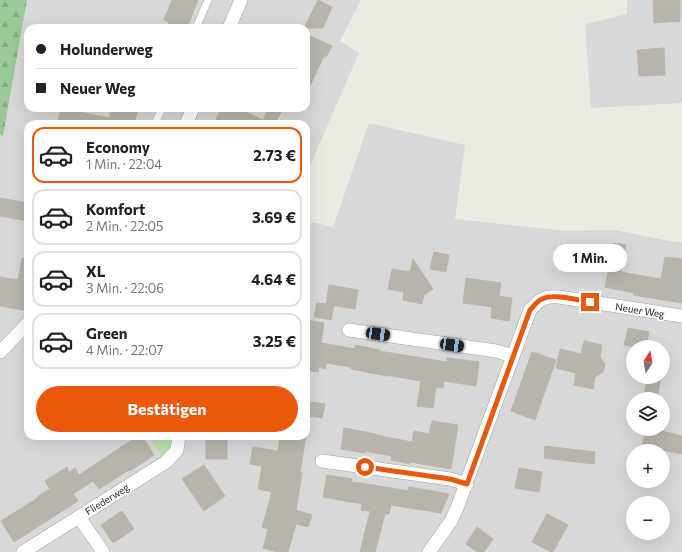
<!DOCTYPE html>
<html lang="de">
<head>
<meta charset="utf-8">
<style>
  :root { --surface:#fff; --page:#f2f2f2; --text:#222; --muted:#767676; --line:#e0e0e0; --accent:#ea580c }
  body { margin:0; font-family:Commissioner,sans-serif; background:var(--page); color:var(--text); height:100vh; display:flex; flex-direction:column; font-size:15px; white-space:nowrap }
  * { box-sizing:border-box; margin:0 }
  p { font-size:13px; color:var(--muted) }
  .icon { flex:none; width:22px; height:22px; fill:none; stroke:currentColor; stroke-width:2; stroke-linecap:round; stroke-linejoin:round }
  .map { position:relative; flex:1; overflow:hidden }
  .drawer { position:absolute; left:24px; top:120px; width:286px; height:320px; display:flex; flex-direction:column; background:var(--surface); border-radius:12px; box-shadow:0 4px 16px #0002 }
  .drawer>* { flex:none }
  .banner { position:absolute; left:24px; top:24px; width:286px; height:88px; border-radius:12px; box-shadow:0 4px 16px #0002; display:grid; align-content:center; height:88px; padding:0 12px; background:var(--surface) }
  .needle { width:26px; rotate:11deg }
  .controls { position:absolute; left:626px; top:340px; display:grid; gap:8px }
  .controls a { display:grid; place-items:center; width:44px; height:44px; border-radius:50%; background:var(--surface); box-shadow:0 4px 16px #0002; font-size:20px }
  .end { position:absolute; width:18px; height:18px; margin:-9px; border:5px solid #ea580c; background:#fff; box-shadow:0 0 0 2px #fff }
  .from { border-radius:50% }
  .bubble { position:absolute; height:28px; border-radius:14px; background:var(--surface); box-shadow:0 4px 16px #0002; font-size:13px; font-weight:700; line-height:28px; text-align:center }
  .car { position:absolute; width:12px; height:24px; margin:-12px -6px; border-radius:5px; box-shadow:0 0 3px 1px #0007; background:linear-gradient(#222 24%,#8ab4d8 0 40%,#222 0 76%,#8ab4d8 0 86%,#222 0) }
  .banner b { display:flex; align-items:center; gap:14px; height:38px; font-size:15px }
  .banner b+b { border-top:1px solid var(--line) }
  .banner i { width:10px; height:10px; background:var(--text) }
  ul { padding:7px 0 0; list-style:none }
  li { display:flex; align-items:center; gap:12px; height:56px; margin:0 8px 6px; padding:0 4px; border:2px solid var(--line); border-radius:12px }
  li div { flex:1 }
  li b { display:block; font-size:15px }
  li em { font-style:normal; font-weight:700 }
  li.current { border-color:var(--accent) }
  li>.icon { width:36px; height:36px; stroke-width:1.5 }
  .cta { display:flex; gap:8px; margin-top:auto; padding:8px 12px }
  .cta a { flex:1; height:46px; border-radius:24px; background:var(--accent); color:#fff; font-size:16px; font-weight:700; line-height:46px; text-align:center }
  .map>svg:first-child { display:block }
  .residential { fill:#d9d8d8; fill-rule:evenodd }
  .grass { fill:#b6e4a9 }
  .forest { fill:url(#forest-firs) }
  .building { fill:#b8b4ab; stroke:#bdb5a4 }
  .lines { fill:none; stroke-linecap:round; stroke-linejoin:round }
  .lane-casing { stroke:#a2a2a2; stroke-width:8 }
  .street-casing { stroke:#a2a2a2; stroke-width:14 }
  .lane { stroke:#fff; stroke-width:7 }
  .street { stroke:#fff; stroke-width:13 }
  .route { stroke:#ea580c; stroke-width:5 }
  .labels { text-anchor:middle; dominant-baseline:central; stroke-width:3.5; stroke-linejoin:round; paint-order:stroke }
  .street-label { font-size:10px; fill:#1b1b1b; stroke:#fff }
</style>
</head>
<body>
<div class="map">
<svg width="682" height="552" viewBox="0 0 682 552">
  <defs>
    <pattern id="forest-firs" width="22" height="20" patternUnits="userSpaceOnUse"><rect width="22" height="20" fill="#99c998"/><path d="M5 1l3.5 6h-7zM16 11l3.5 6h-7z" fill="#83ac82"/></pattern>
  </defs>
  <rect width="100%" height="100%" fill="#ecebe1"/>
  <!-- residential -->
  <g class="residential">
    <path d="M27,0h334l-21,41 19,12 -53,122v-51h-278v312h278v-199l6,-15 21,5 36,-104 96,22 -10,74 112,12 48,-1 59,12h8v310h-682v-417l3,1zM28,28h278v80h-278zM633,347h30v30h-30zM633,399h30v30h-30zM633,451h30v30h-30zM633,503h30v30h-30z"/>
    <polygon points="627,0 682,0 682,103 591,108 585,24 627,14"/>
  </g>
  <!-- grass -->
  <polygon class="grass" points="148,436 179,436 166,462"/>
  <!-- forest -->
  <polygon class="forest" points="0,0 27,0 3,136 0,135"/>
  <!-- building -->
  <g class="building">
    <polygon points="172,0 198,0 187,28 167,28 169,22 164,20"/>
    <polygon points="318,0 332,7 323,28 304,28"/>
    <polygon points="653,0 680,0 680,21 654,23"/>
    <polygon points="306,34 332,46 326,57 324,56 306,94"/>
    <polygon points="664,48 665,75 639,76 637,50"/>
    <polygon points="61,108 80,108 80,112 109,118 112,108 138,108 134,124 124,124 110,121 110,124 57,124"/>
    <polygon points="221,108 238,108 263,120 268,108 273,108 281,112 275,124 214,124"/>
    <polygon points="0,198 28,203 28,221 0,216"/>
    <polygon points="614,243 626,245 621,272 661,279 665,257 682,259 682,303 633,295 634,293 605,287"/>
    <polygon points="434,252 449,255 446,272 430,269"/>
    <polygon points="22,258 28,258 28,311 0,306 0,277 18,280"/>
    <polygon points="413,259 433,289 424,295 422,304 403,300 404,292 388,289 392,269 410,272"/>
    <polygon points="466,278 501,283 499,296 512,298 509,321 491,318 492,307 463,303"/>
    <polygon points="329,285 358,290 355,309 330,305 334,306 331,320 314,317 317,303 326,304"/>
    <polygon points="307,320 324,323 321,343 355,349 355,345 380,350 379,351 447,362 447,358 479,362 476,386 444,381 443,388 436,387 433,408 417,406 421,381 386,375 386,376 351,369 351,367 326,363 326,369 319,367 318,372 306,370 306,327"/>
    <polygon points="628,328 649,332 646,347 635,347 624,345"/>
    <polygon points="584,341 602,345 600,357 605,364 603,372 595,377 593,389 574,385 576,373 556,368 560,349 581,354"/>
    <polygon points="532,352 556,360 535,420 511,411"/>
    <polygon points="648,377 661,377 657,399 643,399"/>
    <polygon points="311,402 325,404 322,418 309,416"/>
    <polygon points="432,421 458,425 451,469 410,462 410,464 391,460 392,456 365,451 365,453 341,449 344,428 376,434 376,435 412,442 414,431 429,434"/>
    <polygon points="646,429 654,429 682,436 682,454 642,446"/>
    <polygon points="138,436 142,436 154,455 130,471 129,470 99,489 93,481 73,494 78,501 14,542 1,521 39,497 38,496 50,489 45,481 67,467 69,472 75,468 79,475"/>
    <rect x="206" y="436" width="21" height="23"/>
    <polygon points="280,436 306,436 300,472 302,473 296,510 312,515 308,527 296,524 288,552 277,552 263,548 268,529 262,527 272,492 258,489 262,466 250,464 253,447 278,451"/>
    <polygon points="545,446 595,452 594,464 544,458"/>
    <polygon points="204,465 225,496 204,511 182,479"/>
    <polygon points="519,468 542,472 539,492 515,488"/>
    <polygon points="327,475 352,479 352,482 380,486 408,491 409,487 449,494 441,513 391,505 389,514 385,514 375,552 360,552 370,511 361,510 362,504 323,497"/>
    <polygon points="122,511 134,529 113,543 101,525"/>
    <polygon points="547,514 568,525 553,552 551,552 532,542"/>
    <polygon points="477,527 493,539 484,552 477,552 466,544"/>
  </g>
  <g class="lines">
    <defs>
      <g id="lane">
        <polyline points="196,28 208,0"/>
        <polyline points="155,124 162,108"/>
      </g>
      <g id="street">
        <polyline points="229,28 241,0"/>
        <polyline points="186,124 193,108"/>
        <polyline points="349,330 496,351 513,356"/>
        <polyline points="0,352 28,323"/>
        <polyline points="322,461 450,479 467,484"/>
        <polyline points="79,517 103,552"/>
        <polyline points="23,552 166,462 177,450 179,436"/>
        <path d="M429,552l22,-31 6,-13 73,-198c10,-11 14,-14 29,-13l123,19"/>
      </g>
    </defs>
    <!-- lane casing -->
    <use href="#lane" class="lane-casing"/>
    <!-- street casing -->
    <use href="#street" class="street-casing"/>
    <!-- lane -->
    <use href="#lane" class="lane"/>
    <!-- street -->
    <use href="#street" class="street"/>
  </g>
  <g class="lines">
    <!-- route -->
    <path class="route" d="M365,467l85,12 17,5 63,-174c4,-4 7,-9 12,-11 11,-6 36,1 48,3"/>
  </g>
  <g class="labels">
    <!-- street labels -->
    <g class="street-label">
      <text transform="translate(640 310) rotate(9)">Neuer Weg</text>
      <text transform="translate(107 499) rotate(-32)">Fliederweg</text>
    </g>
  </g>
</svg>
<div class="controls">
<a><svg class="needle" viewBox="-14 -14 28 28"><path d="M0-13l5 13h-10z" fill="#e53935"/><path d="M0 13l5-13h-10z" fill="#767676"/></svg></a>
<a><svg class="icon" aria-label="layers" viewBox="0 0 24 24"><path d="M12 4l9 5-9 5-9-5zM3 14l9 5 9-5"/></svg></a>
<a>+</a>
<a>−</a>
</div>
<i class="end from" style="left:365px;top:467px"></i>
<i class="end" style="left:590px;top:302px"></i>
<div class="bubble" style="left:553px;top:244px;width:74px">1 Min.</div>
<i class="car" style="left:378px;top:334px;rotate:98deg"></i>
<i class="car" style="left:452px;top:345px;rotate:98deg"></i>
<div class="banner">
<b><i class="from"></i>Holunderweg</b>
<b><i></i>Neuer Weg</b>
</div>
<section class="drawer">
<ul>
<li class="current"><svg class="icon" aria-label="car" viewBox="0 0 24 24"><path d="M5 17H2v-5l4-1 3-4h7l3 4 3 1v5h-3M9 17h6M6 11h13"/><circle cx="7" cy="17" r="2"/><circle cx="17" cy="17" r="2"/></svg><div><b>Economy</b><p>1 Min. · 22:04</p></div><em>2.73 €</em></li>
<li><svg class="icon" aria-label="car" viewBox="0 0 24 24"><path d="M5 17H2v-5l4-1 3-4h7l3 4 3 1v5h-3M9 17h6M6 11h13"/><circle cx="7" cy="17" r="2"/><circle cx="17" cy="17" r="2"/></svg><div><b>Komfort</b><p>2 Min. · 22:05</p></div><em>3.69 €</em></li>
<li><svg class="icon" aria-label="car" viewBox="0 0 24 24"><path d="M5 17H2v-5l4-1 3-4h7l3 4 3 1v5h-3M9 17h6M6 11h13"/><circle cx="7" cy="17" r="2"/><circle cx="17" cy="17" r="2"/></svg><div><b>XL</b><p>3 Min. · 22:06</p></div><em>4.64 €</em></li>
<li><svg class="icon" aria-label="car" viewBox="0 0 24 24"><path d="M5 17H2v-5l4-1 3-4h7l3 4 3 1v5h-3M9 17h6M6 11h13"/><circle cx="7" cy="17" r="2"/><circle cx="17" cy="17" r="2"/></svg><div><b>Green</b><p>4 Min. · 22:07</p></div><em>3.25 €</em></li>
</ul>
<div class="cta"><a>Bestätigen</a></div>
</section>
</div>
</body>
</html>
